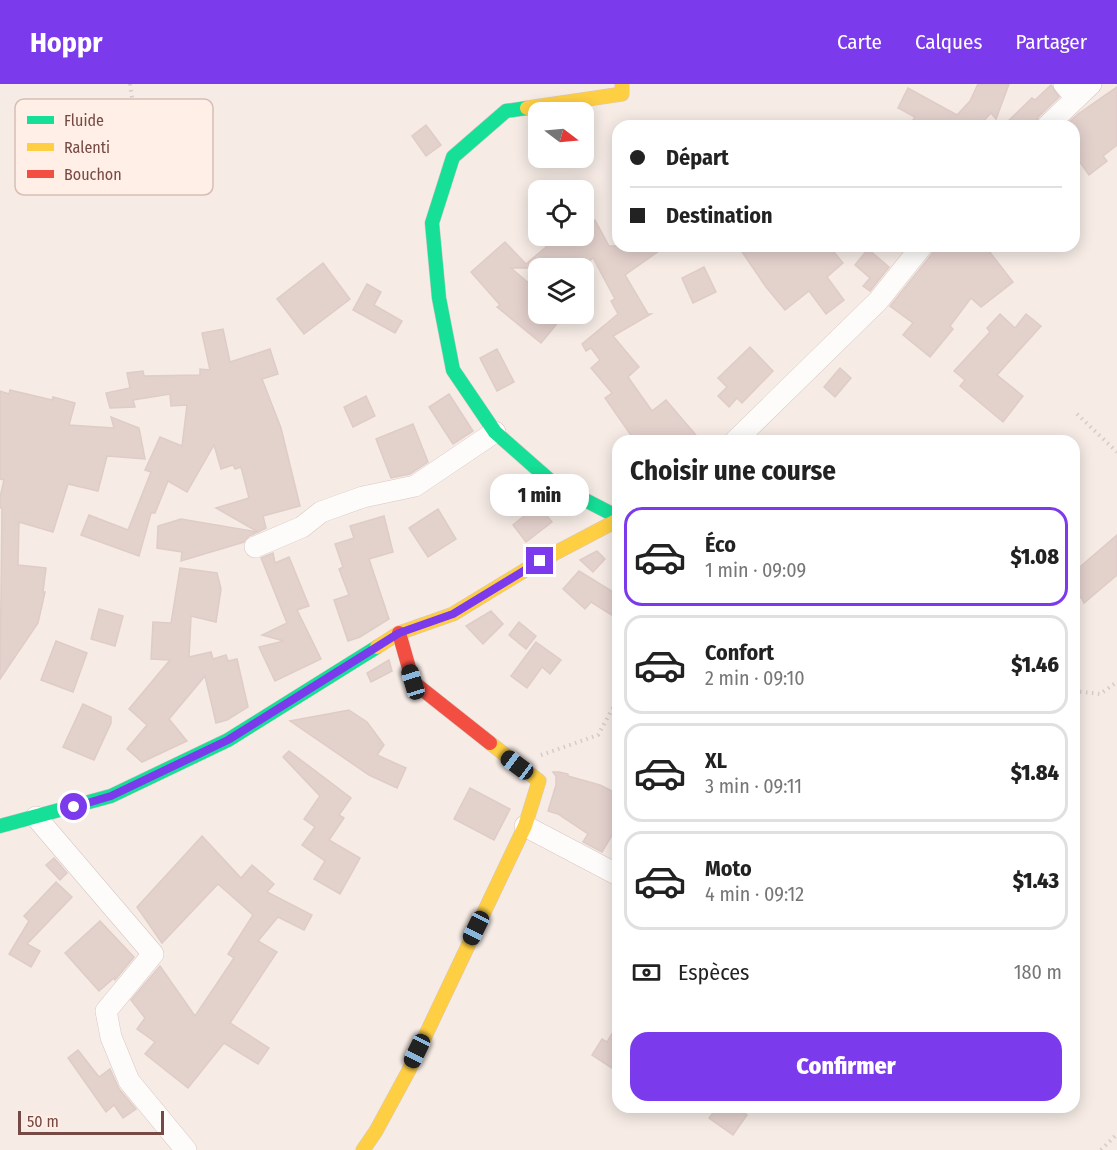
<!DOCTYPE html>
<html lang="fr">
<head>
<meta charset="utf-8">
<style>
  :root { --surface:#fff; --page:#f2f2f2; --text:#222; --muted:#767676; --line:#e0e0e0; --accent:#7c3aed }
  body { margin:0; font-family:"Fira Sans Condensed",sans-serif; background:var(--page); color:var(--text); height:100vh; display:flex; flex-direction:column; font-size:22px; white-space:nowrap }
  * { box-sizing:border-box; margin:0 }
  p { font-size:20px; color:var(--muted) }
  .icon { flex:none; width:33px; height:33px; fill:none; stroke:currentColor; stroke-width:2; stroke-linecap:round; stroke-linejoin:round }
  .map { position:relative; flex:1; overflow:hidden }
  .details { position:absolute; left:612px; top:351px; width:468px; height:678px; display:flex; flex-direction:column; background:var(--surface); border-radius:18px; box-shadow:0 3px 15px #0003 }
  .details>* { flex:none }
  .hud { position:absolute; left:612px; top:36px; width:468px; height:132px; border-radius:18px; box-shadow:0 3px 15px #0003; display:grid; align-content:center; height:132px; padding:0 18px; background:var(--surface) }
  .needle { width:39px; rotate:106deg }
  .tools { position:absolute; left:528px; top:18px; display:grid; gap:12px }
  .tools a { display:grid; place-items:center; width:66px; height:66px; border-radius:12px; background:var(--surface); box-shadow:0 3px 15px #0003; font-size:30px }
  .scale { position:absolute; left:18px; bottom:15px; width:146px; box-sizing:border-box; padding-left:6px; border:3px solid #764a44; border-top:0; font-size:16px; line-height:21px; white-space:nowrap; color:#764a44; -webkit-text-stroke:4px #ffefe6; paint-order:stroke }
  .end { position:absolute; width:27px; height:27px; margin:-14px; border:8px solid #7c3aed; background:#fff; box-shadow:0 0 0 3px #fff }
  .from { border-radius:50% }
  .bubble { position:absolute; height:42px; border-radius:18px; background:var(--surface); box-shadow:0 3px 15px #0003; font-size:20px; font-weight:800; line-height:42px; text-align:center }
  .car { position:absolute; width:18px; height:36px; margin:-18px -9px; border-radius:8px; box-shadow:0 0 4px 2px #0007; background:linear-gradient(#222 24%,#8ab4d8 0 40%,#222 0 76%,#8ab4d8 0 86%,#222 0) }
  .hud b { display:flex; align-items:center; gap:21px; height:57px; font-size:22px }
  .hud b+b { border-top:2px solid var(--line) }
  .hud i { width:15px; height:15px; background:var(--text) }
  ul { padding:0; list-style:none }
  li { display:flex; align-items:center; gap:18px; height:99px; margin:0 12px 9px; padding:0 6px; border:3px solid var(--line); border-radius:18px }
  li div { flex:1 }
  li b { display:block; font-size:22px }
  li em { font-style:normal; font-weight:800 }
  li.active { border-color:var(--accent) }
  li>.icon { width:54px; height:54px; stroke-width:1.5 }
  h2 { padding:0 18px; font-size:27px; line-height:72px }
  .pay { display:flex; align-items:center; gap:15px; height:66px; padding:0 18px; font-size:22px }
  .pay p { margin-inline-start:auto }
  .action { display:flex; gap:12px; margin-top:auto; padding:12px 18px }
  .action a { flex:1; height:69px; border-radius:18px; background:var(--accent); color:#fff; font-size:24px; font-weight:800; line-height:69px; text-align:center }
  header { display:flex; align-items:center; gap:36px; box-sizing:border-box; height:84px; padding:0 30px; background:var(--accent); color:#fff }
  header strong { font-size:28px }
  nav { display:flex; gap:33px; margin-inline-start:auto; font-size:21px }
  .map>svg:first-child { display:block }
  .building { fill:#e3d1cc; stroke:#dfccc7; stroke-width:1.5 }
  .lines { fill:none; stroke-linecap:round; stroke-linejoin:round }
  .street-casing { stroke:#d8c8c3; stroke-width:22 }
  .fast-casing { stroke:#d7c6c1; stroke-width:15 }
  .slow-casing { stroke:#d7c6c1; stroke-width:15 }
  .jam-casing { stroke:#d7c6c1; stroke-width:15 }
  .path { stroke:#d8cac8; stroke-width:4; stroke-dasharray:1.5 4.5; stroke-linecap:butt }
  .street { stroke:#fefcfb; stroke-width:21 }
  .fast { stroke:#16e098; stroke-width:14 }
  .slow { stroke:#ffcf43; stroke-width:14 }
  .jam { stroke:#f24e42; stroke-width:14 }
  .route { stroke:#7c3aed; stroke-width:8 }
  .key { fill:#ffefe6; stroke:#d6beb5; stroke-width:1.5 }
  .key-label { font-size:16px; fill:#764a44 }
</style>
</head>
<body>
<header>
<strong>Hoppr</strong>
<nav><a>Carte</a><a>Calques</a><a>Partager</a></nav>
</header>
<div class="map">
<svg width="1117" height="1066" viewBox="0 0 1117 1066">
  <rect width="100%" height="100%" fill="#f6ebe5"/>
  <!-- building -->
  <g class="building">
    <polygon points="978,0 1009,0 996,35 991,29 979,42 909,42 915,33 898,24 908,4 957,31 970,17"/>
    <polygon points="1051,1 1059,13 1038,33 1035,42 1003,42 1032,14 1035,16"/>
    <polygon points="1117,3 1117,61 1103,72 1107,77 1089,91 1074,70 1074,42 1065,42 1078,30"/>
    <polygon points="426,41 441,61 426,72 412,52"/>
    <polygon points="595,136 609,162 666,162 625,191 648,230 651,230 613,252 639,283 628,293 652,327 666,316 701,357 635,357 605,314 612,309 591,284 600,276 591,264 586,267 582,260 618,230 611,217 615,215 593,174 581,184 511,184 538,207 538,230 565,230 541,259 497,223 500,221 471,188 505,158 526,180 559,152 584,152 584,142"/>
    <polygon points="738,162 829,162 843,179 827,193 844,216 826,230 809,207 785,226 766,203"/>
    <polygon points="934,162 985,162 1013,198 981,223 971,214 950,242 953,245 930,273 903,251 913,239 890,222 932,170"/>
    <polygon points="868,165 889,183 870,207 863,202 870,194 855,181"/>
    <polygon points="323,179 350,215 304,250 277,215"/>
    <polygon points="704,183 716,208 693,219 682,194"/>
    <polygon points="367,200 381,208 374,221 402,237 395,249 353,226"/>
    <polygon points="1000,230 1015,244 1026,230 1041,242 997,291 1023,312 1003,338 960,302 965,296 954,287 990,248 987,244"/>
    <polygon points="223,245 230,278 270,265 278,290 262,295 281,344 300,422 263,432 266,444 258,448 216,424 249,414 241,383 235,385 233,381 221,385 214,361 187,408 168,397 155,429 151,429 139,472 81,451 89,431 128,446 151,388 145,386 160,353 182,362 187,321 171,322 170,310 133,316 135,323 110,324 106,309 130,304 127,289 143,287 144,292 200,291 200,285 210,286 202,249"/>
    <polygon points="750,263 773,287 742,319 737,314 729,323 718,312 727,303 718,294"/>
    <polygon points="497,265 514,298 497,307 480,274"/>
    <polygon points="840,284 851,294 835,313 824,303"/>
    <polygon points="10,306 52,316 53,313 75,319 69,341 114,344 111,333 139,344 145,375 107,372 98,407 68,400 53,448 19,438 18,481 46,484 43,508 45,508 38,539 0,595 2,424 0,424 0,413 4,396 0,395 0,307 9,310"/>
    <polygon points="449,310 473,347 453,360 429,323"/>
    <polygon points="366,312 375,332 353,343 344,323"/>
    <polygon points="413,340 428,378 410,390 391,394 376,355"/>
    <polygon points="538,421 552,438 526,458 513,441"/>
    <polygon points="438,425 456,455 428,473 409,444"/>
    <polygon points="384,432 393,468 369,475 389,535 360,553 348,557 334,516 349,511 339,485 343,483 335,460 354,454 350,442"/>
    <polygon points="181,435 258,448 249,452 244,458 181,477 182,468 157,464 158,442"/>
    <polygon points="1117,451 1117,491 1084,519 1081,513 1074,517 1074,488"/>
    <polygon points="597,467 605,475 593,488 580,476"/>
    <polygon points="273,469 275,479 289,473 309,522 297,526 321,575 275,597 259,563 284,557 262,551 287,539 261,474"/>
    <polygon points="180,484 217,489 221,505 216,538 191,532 189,573 211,568 213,575 226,571 228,577 237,575 248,623 227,636 216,639 205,592 169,635 187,657 142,678 127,665 147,641 129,625 170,576 151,575 153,538 171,539"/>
    <polygon points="579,487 618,511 618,535 591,518 585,525 563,505"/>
    <polygon points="99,525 123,532 115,562 91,555"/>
    <polygon points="491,527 503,540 483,560 466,542"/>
    <polygon points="519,538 536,552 526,565 509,551"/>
    <polygon points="56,557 87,569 73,608 41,596"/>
    <polygon points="536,558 561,576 550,590 542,583 527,604 511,592"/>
    <polygon points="389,576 392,587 371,598 367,589"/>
    <polygon points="83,620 111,633 111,639 94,676 63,663"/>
    <polygon points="349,626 367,638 384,661 377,671 406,684 397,704 369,691 290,637"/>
    <polygon points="289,667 351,714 339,731 344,734 329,756 360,774 340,810 314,795 325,777 302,761 315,743 304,735 320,712 283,673"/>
    <polygon points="553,688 559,688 568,690 568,692 600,701 618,710 618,741 602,768 583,758 588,750 558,730 548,727 556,701 556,692"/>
    <polygon points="470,704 510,725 494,756 454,735"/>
    <polygon points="202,752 241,794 252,781 274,800 267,808 312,831 304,846 278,833 258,857 277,868 230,939 269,964 258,980 224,959 188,1004 145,970 155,958 137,945 145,934 131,916 160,882 195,932 234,874 228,870 253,831 218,800 162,859 137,823"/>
    <polygon points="54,774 67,789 60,796 46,781"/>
    <polygon points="56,798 72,813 27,860 40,867 31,883 9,870 29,837 24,832"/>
    <polygon points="100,837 134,873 115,896 114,894 99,907 65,869"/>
    <polygon points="618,940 618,988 592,971 602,955 607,958"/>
    <polygon points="78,966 99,993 110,985 119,1005 136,1025 123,1034 114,1021 106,1028 68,974"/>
    <polygon points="717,1023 735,1023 747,1031 733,1051 709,1034"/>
  </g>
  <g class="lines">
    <defs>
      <g id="street">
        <polyline points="1064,0 1076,14"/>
        <polyline points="1047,42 1091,0"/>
        <polyline points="735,357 878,217 922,162"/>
        <polyline points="255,463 302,443 321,428 363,413 415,402 495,348"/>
        <polyline points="36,733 153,870 106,927 111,953 129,997 186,1066"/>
        <polyline points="525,742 618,791"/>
      </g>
      <g id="fast">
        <polyline points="527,24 506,27 453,73 432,139 439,214 453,286 495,348 554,400 618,433"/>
        <polyline points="0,742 111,712 228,656 377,563"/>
      </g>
      <g id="slow">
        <polyline points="527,24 622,10 622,0"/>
        <polyline points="377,563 399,549 453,530 540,477 618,436"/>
        <polyline points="363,1066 376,1047 408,988 525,742 539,697 490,659"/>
      </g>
      <polyline id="jam" points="399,549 413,598 490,659"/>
    </defs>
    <!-- street casing -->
    <use href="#street" class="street-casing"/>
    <!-- fast casing -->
    <use href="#fast" class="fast-casing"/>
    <!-- slow casing -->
    <use href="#slow" class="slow-casing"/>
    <!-- jam casing -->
    <use href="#jam" class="jam-casing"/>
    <!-- path -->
    <g class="path">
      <polyline points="130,0 134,27 133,64 138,109"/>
      <polyline points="1077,330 1117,368"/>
      <polyline points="1074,607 1100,610 1117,598"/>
      <polyline points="541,671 598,651 618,615"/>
      <polyline points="1101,1066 1117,1050"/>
    </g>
    <!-- street -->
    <use href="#street" class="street"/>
    <!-- fast -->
    <use href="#fast" class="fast"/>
    <!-- slow -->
    <use href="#slow" class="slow"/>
    <!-- jam -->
    <use href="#jam" class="jam"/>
  </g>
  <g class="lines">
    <!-- route -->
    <polyline class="route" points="74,723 111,712 228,656 399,549 453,530 540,477"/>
  </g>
  <!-- legend -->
  <rect x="15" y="15" width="198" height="96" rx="9" class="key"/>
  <rect x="27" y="32" width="27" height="8" fill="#16e098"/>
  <rect x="27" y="59" width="27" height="8" fill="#ffcf43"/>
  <rect x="27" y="86" width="27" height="8" fill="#f24e42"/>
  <g class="key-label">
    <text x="64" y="42">Fluide</text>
    <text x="64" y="69">Ralenti</text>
    <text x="64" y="96">Bouchon</text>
  </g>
</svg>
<div class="tools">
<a><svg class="needle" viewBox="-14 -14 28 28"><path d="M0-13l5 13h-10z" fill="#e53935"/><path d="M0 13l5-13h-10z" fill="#767676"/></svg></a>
<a><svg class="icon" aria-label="locate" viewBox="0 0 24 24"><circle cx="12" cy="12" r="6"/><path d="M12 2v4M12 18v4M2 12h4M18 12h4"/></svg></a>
<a><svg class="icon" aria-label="layers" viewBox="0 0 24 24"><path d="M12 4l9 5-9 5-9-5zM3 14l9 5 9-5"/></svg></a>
</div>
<div class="scale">50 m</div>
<i class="end from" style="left:74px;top:723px"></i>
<i class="end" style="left:540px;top:477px"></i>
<div class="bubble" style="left:490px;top:390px;width:99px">1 min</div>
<i class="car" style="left:413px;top:598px;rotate:343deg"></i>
<i class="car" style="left:517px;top:681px;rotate:307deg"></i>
<i class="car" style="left:476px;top:844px;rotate:206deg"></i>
<i class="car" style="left:417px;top:967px;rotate:206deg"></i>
<div class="hud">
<b><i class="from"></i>Départ</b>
<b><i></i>Destination</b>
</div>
<section class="details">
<h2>Choisir une course</h2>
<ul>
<li class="active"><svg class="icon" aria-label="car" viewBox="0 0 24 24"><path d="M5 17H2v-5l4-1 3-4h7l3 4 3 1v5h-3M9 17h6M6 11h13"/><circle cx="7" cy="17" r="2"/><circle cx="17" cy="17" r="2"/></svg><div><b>Éco</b><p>1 min · 09:09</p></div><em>$1.08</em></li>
<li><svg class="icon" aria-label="car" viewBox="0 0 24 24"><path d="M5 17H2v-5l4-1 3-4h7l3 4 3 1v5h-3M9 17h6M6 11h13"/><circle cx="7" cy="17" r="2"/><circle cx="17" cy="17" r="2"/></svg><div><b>Confort</b><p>2 min · 09:10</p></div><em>$1.46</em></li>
<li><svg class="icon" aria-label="car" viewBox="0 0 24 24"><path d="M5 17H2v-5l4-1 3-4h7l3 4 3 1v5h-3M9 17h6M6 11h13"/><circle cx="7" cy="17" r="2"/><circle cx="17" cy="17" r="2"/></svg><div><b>XL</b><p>3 min · 09:11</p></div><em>$1.84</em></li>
<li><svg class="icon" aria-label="car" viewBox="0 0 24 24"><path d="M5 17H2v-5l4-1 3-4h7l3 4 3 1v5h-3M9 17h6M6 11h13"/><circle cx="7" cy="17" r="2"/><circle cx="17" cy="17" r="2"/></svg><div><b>Moto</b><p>4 min · 09:12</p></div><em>$1.43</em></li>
</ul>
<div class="pay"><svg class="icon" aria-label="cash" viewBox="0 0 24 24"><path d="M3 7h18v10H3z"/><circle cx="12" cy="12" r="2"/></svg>Espèces<p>180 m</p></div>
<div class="action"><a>Confirmer</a></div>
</section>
</div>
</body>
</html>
